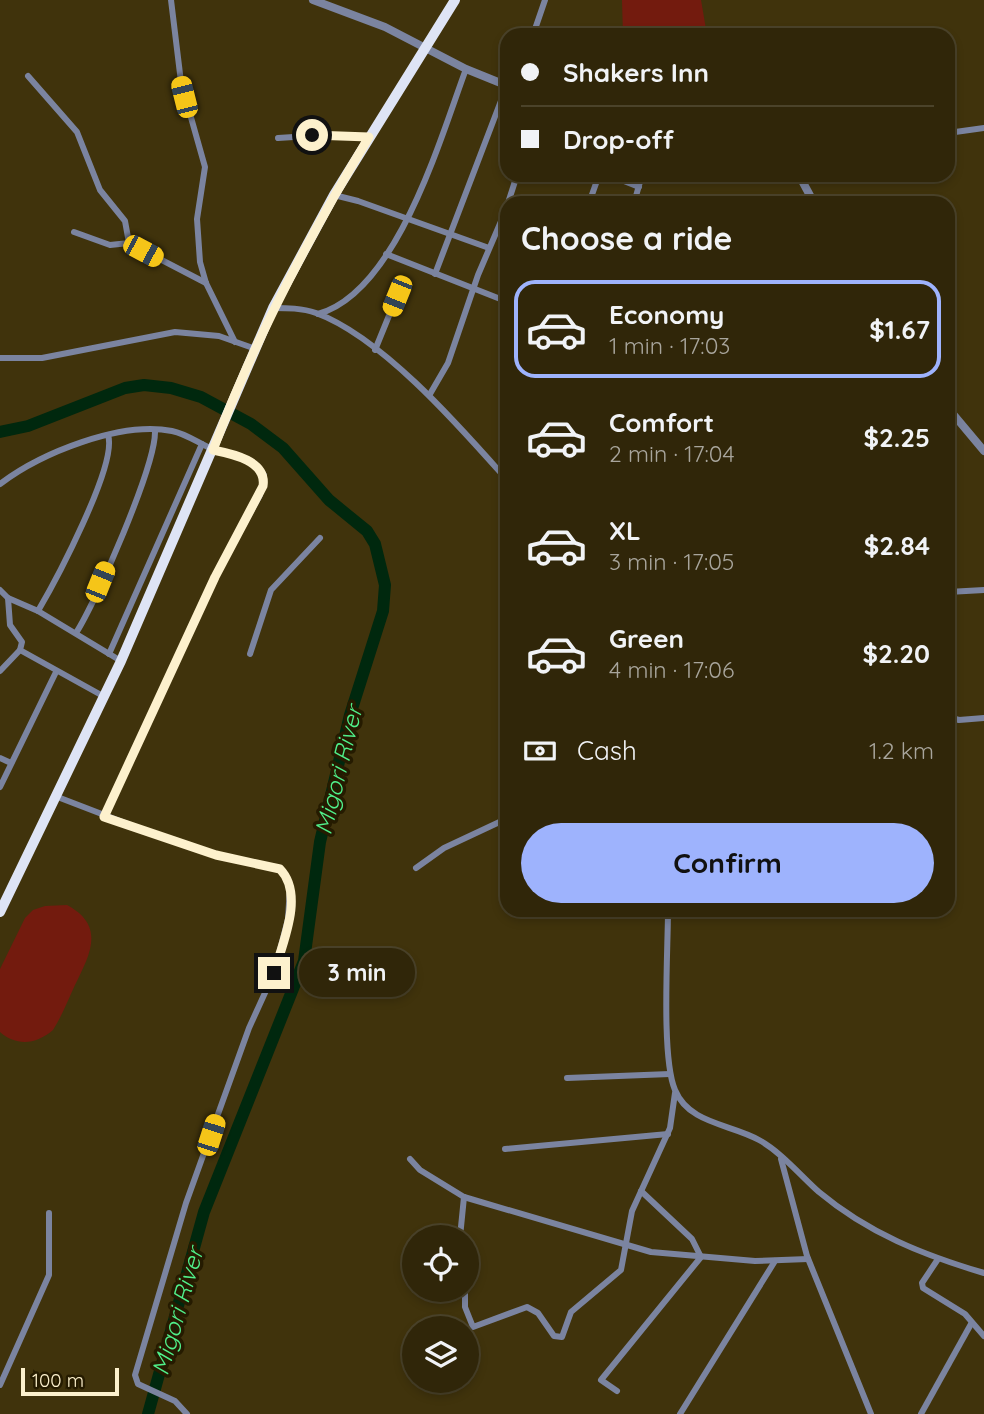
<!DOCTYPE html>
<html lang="en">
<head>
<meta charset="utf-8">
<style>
  :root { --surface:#302609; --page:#3c3217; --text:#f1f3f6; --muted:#a8a59c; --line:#4b432a; --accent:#9eb3fd }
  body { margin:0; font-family:Quicksand,sans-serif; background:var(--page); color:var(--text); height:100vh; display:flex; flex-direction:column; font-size:26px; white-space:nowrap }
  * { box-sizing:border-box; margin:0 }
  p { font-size:23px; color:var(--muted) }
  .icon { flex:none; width:38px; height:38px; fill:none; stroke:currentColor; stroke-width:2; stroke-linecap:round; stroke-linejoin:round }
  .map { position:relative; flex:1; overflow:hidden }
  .details { position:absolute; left:500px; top:196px; width:455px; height:721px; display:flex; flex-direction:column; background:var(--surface); border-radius:21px; box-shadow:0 4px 10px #0003,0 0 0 2px var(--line) }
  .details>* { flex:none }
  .top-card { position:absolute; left:500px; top:28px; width:455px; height:154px; border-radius:21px; box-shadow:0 4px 10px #0003,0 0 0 2px var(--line); display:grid; align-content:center; height:154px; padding:0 21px; background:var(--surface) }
  .fabs { position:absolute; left:402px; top:1225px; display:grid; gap:14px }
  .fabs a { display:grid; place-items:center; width:77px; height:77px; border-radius:50%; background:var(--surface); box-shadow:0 4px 10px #0003,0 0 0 2px var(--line); font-size:35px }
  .scale { position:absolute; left:21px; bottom:18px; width:98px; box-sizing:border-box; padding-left:7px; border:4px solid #fdf1cd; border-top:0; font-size:19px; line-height:24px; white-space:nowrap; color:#fdf1cd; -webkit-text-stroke:5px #251b00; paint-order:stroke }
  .end { position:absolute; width:32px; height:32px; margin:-16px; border:9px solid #fdf1cd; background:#111; box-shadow:0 0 0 4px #111 }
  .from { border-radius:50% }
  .bubble { position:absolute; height:49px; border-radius:24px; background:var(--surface); box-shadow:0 4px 10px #0003,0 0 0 2px var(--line); font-size:23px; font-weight:800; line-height:49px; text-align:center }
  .car { position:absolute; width:21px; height:42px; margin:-21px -10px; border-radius:9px; box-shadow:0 0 5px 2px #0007; background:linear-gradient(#f5c518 24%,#345 0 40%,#f5c518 0 76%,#345 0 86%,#f5c518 0) }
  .top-card b { display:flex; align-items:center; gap:24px; height:66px; font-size:26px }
  .top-card b+b { border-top:2px solid var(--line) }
  .top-card i { width:18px; height:18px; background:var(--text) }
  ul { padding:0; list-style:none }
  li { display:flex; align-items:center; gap:21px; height:98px; margin:0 14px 10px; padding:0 7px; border:4px solid transparent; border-radius:21px }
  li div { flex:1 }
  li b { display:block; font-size:26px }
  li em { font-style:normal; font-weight:800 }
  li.current { border-color:var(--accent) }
  li>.icon { width:63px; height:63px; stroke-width:1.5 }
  h2 { padding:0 21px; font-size:32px; line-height:84px }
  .pay { display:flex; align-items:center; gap:18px; height:77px; padding:0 21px; font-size:26px }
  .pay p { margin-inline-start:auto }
  .primary-button { display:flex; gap:14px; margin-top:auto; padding:14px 21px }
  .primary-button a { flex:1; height:80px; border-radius:42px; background:var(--accent); color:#111; font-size:28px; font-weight:800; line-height:80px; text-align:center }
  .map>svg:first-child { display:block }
  .green { fill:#731b0e }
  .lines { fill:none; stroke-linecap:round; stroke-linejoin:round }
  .river { stroke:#00280e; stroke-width:12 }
  .minor { stroke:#7b84a0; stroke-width:6 }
  .tertiary { stroke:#7b84a0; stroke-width:8 }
  .trunk { stroke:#dee4f5; stroke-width:10 }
  .route { stroke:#fdf1cd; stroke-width:9 }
  .labels { text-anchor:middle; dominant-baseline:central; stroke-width:7; stroke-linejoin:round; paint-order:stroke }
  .water-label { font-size:24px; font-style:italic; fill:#50f18a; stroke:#251b00 }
</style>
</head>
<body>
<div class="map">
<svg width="984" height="1414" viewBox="0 0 984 1414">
  <rect width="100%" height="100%" fill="#40330c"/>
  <!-- green -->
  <g class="green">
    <polygon points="622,0 701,0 707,35 623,35"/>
    <path d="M67,905c39,21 23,49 8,80 -7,15 -13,31 -22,45 -16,14 -36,17 -53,2v-63l25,-51 8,-8 12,-4z"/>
  </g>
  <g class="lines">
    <!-- river -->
    <polyline class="river" points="0,432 28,426 125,388 144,385 171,388 201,397 251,424 283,448 329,500 367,531 375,544 385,585 383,611 350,715 320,842 304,961 204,1212 148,1414"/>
    <!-- minor -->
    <g class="minor">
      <polyline points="171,0 181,82 205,167 197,219 200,262 206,283 235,342"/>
      <polyline points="533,35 545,0"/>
      <polyline points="814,35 819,31 841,30"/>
      <polyline points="28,76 77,132 100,190 125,221 129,243 206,283"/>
      <polyline points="948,133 984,128"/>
      <polyline points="278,138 325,135 369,137"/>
      <polyline points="609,175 639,187"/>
      <polyline points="334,195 358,201 489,248"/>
      <polyline points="508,203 517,175"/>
      <polyline points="589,203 599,175"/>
      <polyline points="634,203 642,175"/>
      <polyline points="74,232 110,245 129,243"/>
      <polyline points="386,254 508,302"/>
      <polyline points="435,274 507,85"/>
      <path d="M273,308c14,0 29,0 43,5 66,24 145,115 192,168"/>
      <path d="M318,314c79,-22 122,-175 148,-245"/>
      <polyline points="375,350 397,296"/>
      <polyline points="0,358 42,358 175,332 219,336 253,348"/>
      <polyline points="430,394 448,363 478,275 508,205"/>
      <path d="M0,484c41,-31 120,-63 172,-53 16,3 30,15 45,20 16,5 37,8 47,24l-4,20 -45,82 -111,240"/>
      <polyline points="0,590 8,598 10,625 22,642 20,650 103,696"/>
      <polyline points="948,592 984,590"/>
      <path d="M8,598l30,13c17,-29 80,-147 70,-176"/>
      <polyline points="38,611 121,661"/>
      <path d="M76,633c20,-31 80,-168 79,-202"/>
      <polyline points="109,654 202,444"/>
      <polyline points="250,654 271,590 320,538"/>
      <polyline points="0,671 20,650"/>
      <polyline points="948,717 959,720 984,718"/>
      <polyline points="0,758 11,763"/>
      <polyline points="0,787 56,672"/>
      <polyline points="55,796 172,841 231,859 274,867 284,873 290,887 288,919 274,973 249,1028 186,1203 135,1375 138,1384 175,1401 187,1414"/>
      <polyline points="416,868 444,848 508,818"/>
      <path d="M668,910c0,40 -7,147 7,180 14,34 56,34 84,50 22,12 41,35 60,52 49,41 104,63 165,81"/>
      <polyline points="567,1078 670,1074"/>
      <polyline points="505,1149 668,1134"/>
      <polyline points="410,1159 420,1170 464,1197 651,1252 755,1261 808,1259"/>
      <polyline points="781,1159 807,1256 871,1414"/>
      <polyline points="460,1237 464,1197"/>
      <polyline points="938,1259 922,1283 923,1288 965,1314 984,1336"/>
      <polyline points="465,1290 465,1307 473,1327 527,1307 538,1313 554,1336 562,1337 571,1312 621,1270 632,1211 670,1128 675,1093"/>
      <polyline points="0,1385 49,1275 49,1213"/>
      <polyline points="617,1391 601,1380 701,1257 692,1239 641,1191"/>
      <polyline points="680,1414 775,1261"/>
      <polyline points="921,1414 971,1324"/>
    </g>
    <!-- tertiary -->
    <g class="tertiary">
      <polyline points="313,0 385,27 466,69 508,86"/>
      <polyline points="799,175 814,203"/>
      <polyline points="948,408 984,451"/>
    </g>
    <!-- trunk -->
    <polyline class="trunk" points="0,912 121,661 273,308 334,195 455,0"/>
  </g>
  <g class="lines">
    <!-- route -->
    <path class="route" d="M274,973c8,-29 31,-78 6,-104l-64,-14 -112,-38 111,-240 48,-91c4,-25 -30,-32 -50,-36 41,-110 95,-212 156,-313l-57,-2"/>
  </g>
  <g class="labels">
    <!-- water labels -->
    <g class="water-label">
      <text transform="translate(338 770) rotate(-76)">Migori River</text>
      <text transform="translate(177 1311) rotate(-74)">Migori River</text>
    </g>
  </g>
</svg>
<div class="fabs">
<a><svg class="icon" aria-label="locate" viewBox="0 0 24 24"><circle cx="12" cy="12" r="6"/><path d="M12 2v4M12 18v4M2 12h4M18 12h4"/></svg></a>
<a><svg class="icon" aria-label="layers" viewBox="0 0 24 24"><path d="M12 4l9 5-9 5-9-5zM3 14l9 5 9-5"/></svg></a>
</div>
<div class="scale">100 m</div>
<i class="end from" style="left:312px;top:135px"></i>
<i class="end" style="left:274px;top:973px"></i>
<div class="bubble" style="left:299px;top:948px;width:116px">3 min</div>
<i class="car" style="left:184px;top:97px;rotate:346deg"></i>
<i class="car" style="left:143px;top:251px;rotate:118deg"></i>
<i class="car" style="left:397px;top:296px;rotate:202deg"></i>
<i class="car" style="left:100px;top:582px;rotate:22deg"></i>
<i class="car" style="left:211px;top:1135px;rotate:18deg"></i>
<div class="top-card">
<b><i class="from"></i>Shakers Inn</b>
<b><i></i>Drop-off</b>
</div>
<section class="details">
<h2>Choose a ride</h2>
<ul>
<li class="current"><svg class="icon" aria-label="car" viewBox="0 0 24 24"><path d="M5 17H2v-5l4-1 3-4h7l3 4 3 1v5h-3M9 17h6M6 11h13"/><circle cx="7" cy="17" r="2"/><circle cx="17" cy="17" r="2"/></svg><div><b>Economy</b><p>1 min · 17:03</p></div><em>$1.67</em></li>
<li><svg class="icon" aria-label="car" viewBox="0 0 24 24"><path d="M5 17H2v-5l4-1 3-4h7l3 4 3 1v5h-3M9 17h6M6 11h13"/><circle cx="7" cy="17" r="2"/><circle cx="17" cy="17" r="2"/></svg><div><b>Comfort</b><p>2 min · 17:04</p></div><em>$2.25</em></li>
<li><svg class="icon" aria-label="car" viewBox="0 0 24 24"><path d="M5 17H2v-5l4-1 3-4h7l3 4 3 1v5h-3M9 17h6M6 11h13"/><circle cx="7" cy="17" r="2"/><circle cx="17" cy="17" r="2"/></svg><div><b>XL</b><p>3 min · 17:05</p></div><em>$2.84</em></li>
<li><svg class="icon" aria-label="car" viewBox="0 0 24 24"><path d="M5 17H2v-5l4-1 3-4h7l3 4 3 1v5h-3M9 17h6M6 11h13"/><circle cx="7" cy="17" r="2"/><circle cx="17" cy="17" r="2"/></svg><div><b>Green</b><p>4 min · 17:06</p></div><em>$2.20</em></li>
</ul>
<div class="pay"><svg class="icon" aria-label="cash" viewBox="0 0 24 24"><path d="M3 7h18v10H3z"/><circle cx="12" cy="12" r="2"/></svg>Cash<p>1.2 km</p></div>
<div class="primary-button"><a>Confirm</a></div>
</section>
</div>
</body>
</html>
